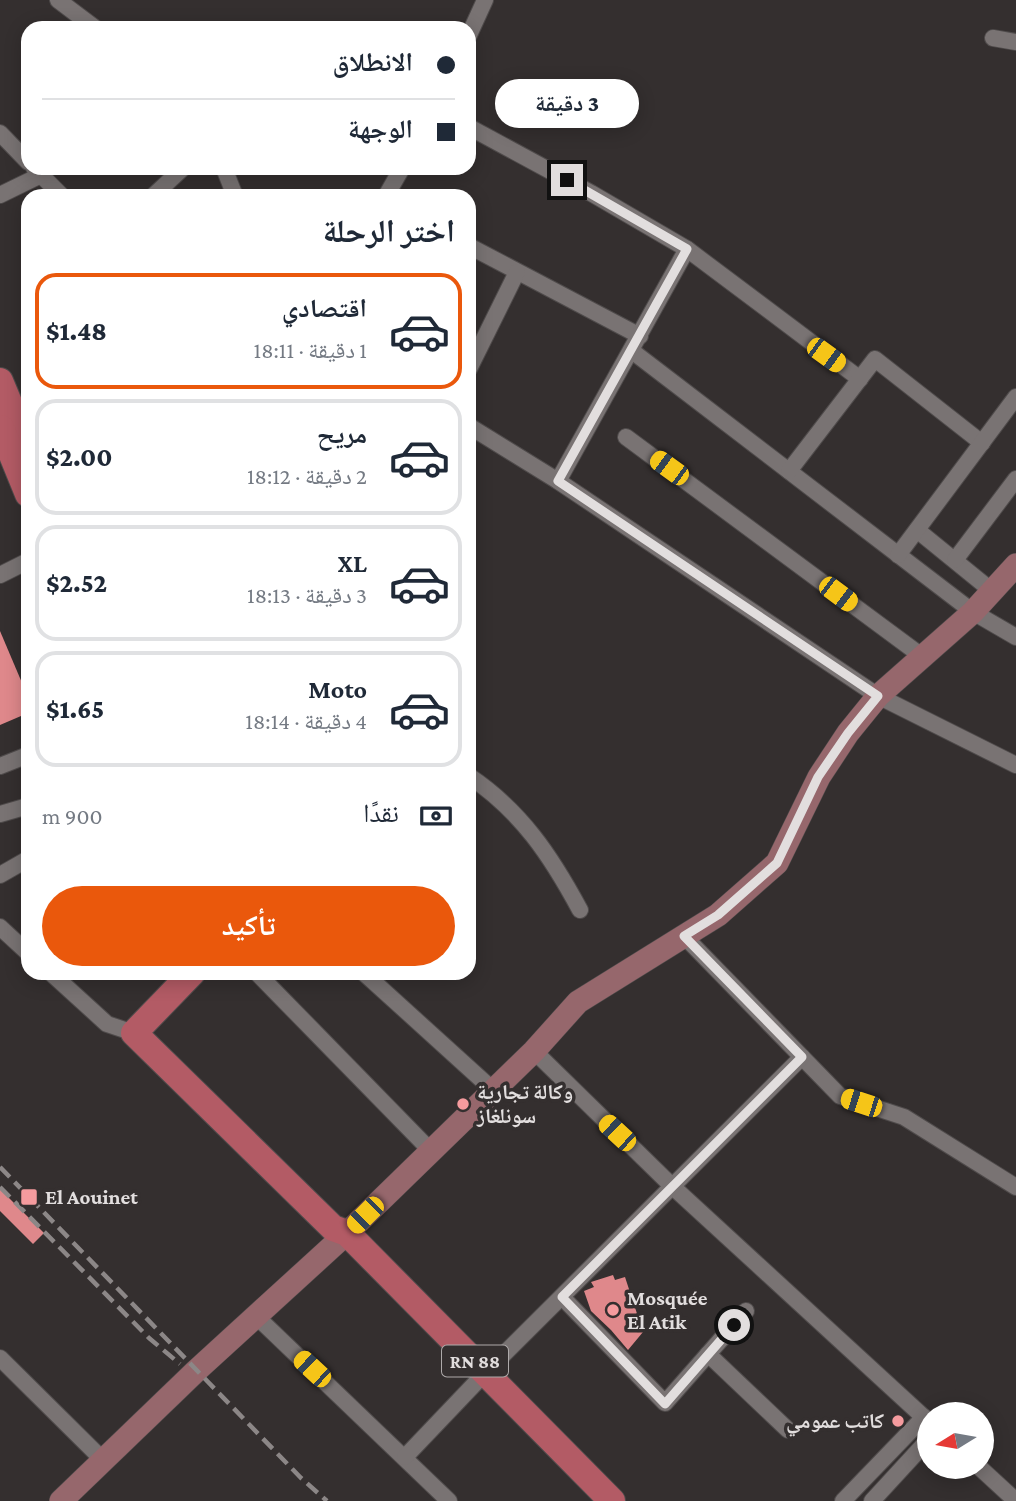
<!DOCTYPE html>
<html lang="ar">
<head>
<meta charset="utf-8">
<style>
  :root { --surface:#fff; --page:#f6f6f7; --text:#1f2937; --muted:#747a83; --line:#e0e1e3; --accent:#ea580c }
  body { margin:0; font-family:"Crimson Pro","Noto Naskh Arabic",serif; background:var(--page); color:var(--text); direction:rtl; height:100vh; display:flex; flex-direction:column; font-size:26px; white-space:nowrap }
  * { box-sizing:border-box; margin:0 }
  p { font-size:23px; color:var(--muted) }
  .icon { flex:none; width:38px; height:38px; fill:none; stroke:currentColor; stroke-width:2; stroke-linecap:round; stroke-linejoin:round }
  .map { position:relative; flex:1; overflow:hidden; direction:ltr }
  .panel { position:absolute; left:21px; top:189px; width:455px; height:791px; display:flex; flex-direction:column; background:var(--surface); border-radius:21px; box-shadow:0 4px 18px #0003; direction:rtl }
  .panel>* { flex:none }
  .guide { position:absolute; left:21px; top:21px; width:455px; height:154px; border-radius:21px; box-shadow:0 4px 18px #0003; direction:rtl; display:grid; align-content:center; height:154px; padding:0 21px; background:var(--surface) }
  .needle { width:46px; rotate:259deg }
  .buttons { position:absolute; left:917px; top:1402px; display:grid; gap:14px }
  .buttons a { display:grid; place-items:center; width:77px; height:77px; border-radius:50%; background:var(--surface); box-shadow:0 4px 18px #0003; font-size:35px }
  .end { position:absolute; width:32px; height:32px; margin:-16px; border:9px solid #e2dede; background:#111; box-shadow:0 0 0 4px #111 }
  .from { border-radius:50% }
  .bubble { position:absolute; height:49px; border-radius:24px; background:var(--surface); box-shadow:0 4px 18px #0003; font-size:23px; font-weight:800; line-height:49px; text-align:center; direction:rtl }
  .car { position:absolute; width:21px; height:42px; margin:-21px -10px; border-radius:9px; box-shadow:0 0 5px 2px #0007; background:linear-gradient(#f5c518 24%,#345 0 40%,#f5c518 0 76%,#345 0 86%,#f5c518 0) }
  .guide b { display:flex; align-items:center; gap:24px; height:66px; font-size:26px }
  .guide b+b { border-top:2px solid var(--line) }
  .guide i { width:18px; height:18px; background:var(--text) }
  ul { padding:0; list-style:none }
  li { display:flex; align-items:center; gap:21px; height:116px; margin:0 14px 10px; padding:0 7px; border:4px solid var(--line); border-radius:21px }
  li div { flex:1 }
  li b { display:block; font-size:26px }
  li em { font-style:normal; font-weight:800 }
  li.on { border-color:var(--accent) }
  li>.icon { width:63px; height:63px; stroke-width:1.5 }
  h2 { padding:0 21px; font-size:32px; line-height:84px }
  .pay { display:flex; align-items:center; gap:18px; height:77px; padding:0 21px; font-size:26px }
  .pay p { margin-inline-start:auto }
  .action { display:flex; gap:14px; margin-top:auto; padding:14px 21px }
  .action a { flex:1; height:80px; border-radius:42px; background:var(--accent); color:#fff; font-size:28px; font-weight:800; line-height:80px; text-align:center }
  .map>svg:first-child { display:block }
  .building { fill:#df888b }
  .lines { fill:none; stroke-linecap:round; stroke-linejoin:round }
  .street-casing { stroke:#4f4b4b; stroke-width:18 }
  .secondary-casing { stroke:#4f4b4b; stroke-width:24 }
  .primary-casing { stroke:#4f4b4b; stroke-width:28 }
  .street { stroke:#797373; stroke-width:16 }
  .secondary { stroke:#96676c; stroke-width:23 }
  .primary { stroke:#b35b65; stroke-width:26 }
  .rail { stroke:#8c8787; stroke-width:4.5; stroke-dasharray:14 7; stroke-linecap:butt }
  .route { stroke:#e2dede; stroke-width:9 }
  .poi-dot { fill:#f59b9e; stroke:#342f2f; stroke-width:2.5 }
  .labels { text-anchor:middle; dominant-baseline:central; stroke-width:7; stroke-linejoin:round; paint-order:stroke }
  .shield { fill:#342f2f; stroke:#aeaaaa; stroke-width:2 }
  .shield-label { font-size:19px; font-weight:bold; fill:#e2dede }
  .poi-label { font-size:21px; font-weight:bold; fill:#e2dede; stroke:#342f2f; text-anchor:start }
</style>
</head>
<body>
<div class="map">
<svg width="1016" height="1501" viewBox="0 0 1016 1501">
  <rect width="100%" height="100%" fill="#342f2f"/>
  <!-- building -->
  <g class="building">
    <polygon points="0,631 28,697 28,713 0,725"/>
    <polygon points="0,1189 44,1233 33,1244 0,1211"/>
    <polygon points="613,1275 615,1280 625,1277 643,1332 628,1350 611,1330 591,1311 584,1291 594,1287 591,1282"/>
  </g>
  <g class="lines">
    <defs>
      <g id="street">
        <polyline points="58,0 95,28"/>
        <polyline points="469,35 485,0"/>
        <polyline points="993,38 1016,42"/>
        <polyline points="469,127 591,193 687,249 860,379"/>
        <polyline points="0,133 28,162"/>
        <polyline points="34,168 62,196"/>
        <polyline points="224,168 235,196"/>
        <polyline points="0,195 41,175 47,168"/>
        <polyline points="153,196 183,168"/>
        <polyline points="386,196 402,168"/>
        <polyline points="469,246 640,336"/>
        <polyline points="632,351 973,612 1016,637"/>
        <polyline points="469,369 517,272"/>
        <polyline points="469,426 558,481 878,696 1016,765"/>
        <polyline points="626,437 923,657"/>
        <polyline points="789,471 875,359 982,443"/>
        <polyline points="558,481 687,249"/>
        <polyline points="917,530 992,591"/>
        <polyline points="898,555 1016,397"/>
        <polyline points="955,560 1016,479"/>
        <polyline points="0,575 28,561"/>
        <polyline points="0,766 28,755"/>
        <path d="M469,776c52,35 82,80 111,134"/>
        <polyline points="0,814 28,806"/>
        <polyline points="0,875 28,859"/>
        <polyline points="0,927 28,953"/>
        <polyline points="684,936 840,1096 904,1117 1016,1187"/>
        <polyline points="51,973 107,1024 134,1033"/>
        <polyline points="257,973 430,1150"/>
        <polyline points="364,973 493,1090"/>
        <polyline points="534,1051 673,1187 929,1422"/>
        <polyline points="562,1297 665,1403 746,1311"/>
        <polyline points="256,1316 449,1501"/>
        <polyline points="708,1354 788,1430"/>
        <polyline points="0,1358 103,1460"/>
        <polyline points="405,1457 486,1372 802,1057"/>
        <polyline points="978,1466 1016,1501"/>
        <polyline points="843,1501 924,1417"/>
        <polyline points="872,1501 929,1439"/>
      </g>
      <polyline id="secondary" points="61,1501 197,1370 347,1233 534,1051 578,1002 718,915 777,863 819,777 848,733 878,696 973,612 1016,565"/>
      <g id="primary">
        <polyline points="0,381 28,448"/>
        <polyline points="1,428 28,494"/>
        <polyline points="192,973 134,1033 333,1228 347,1233 612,1501"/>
      </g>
    </defs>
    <!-- street casing -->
    <use href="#street" class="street-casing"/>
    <!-- secondary casing -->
    <use href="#secondary" class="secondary-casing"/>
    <!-- primary casing -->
    <use href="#primary" class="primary-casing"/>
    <!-- street -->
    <use href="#street" class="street"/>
    <!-- secondary -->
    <use href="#secondary" class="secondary"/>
    <!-- primary -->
    <use href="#primary" class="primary"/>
    <!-- rail -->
    <g class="rail">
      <polyline points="0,1167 301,1478 327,1501"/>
      <polyline points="0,1187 149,1338 180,1364"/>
    </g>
  </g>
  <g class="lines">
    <!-- route -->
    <polyline class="route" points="567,180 687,249 558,481 878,696 848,733 818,777 777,863 718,915 684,936 802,1057 562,1297 665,1404 734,1325"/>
  </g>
  <!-- markers -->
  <g class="poi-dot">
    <circle cx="463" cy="1104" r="7"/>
    <rect x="20" y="1188" width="18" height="18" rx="3.5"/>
    <circle cx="613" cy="1310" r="7"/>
    <circle cx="898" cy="1421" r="7"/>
  </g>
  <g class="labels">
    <!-- shield labels -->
    <rect class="shield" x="442" y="1345.5" width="66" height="31" rx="5"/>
    <g class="shield-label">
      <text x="475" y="1361">RN 88</text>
    </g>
    <!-- poi labels -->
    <g class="poi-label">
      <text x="477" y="1092">وكالة تجارية<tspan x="477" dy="24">سونلغاز</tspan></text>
      <text x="45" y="1197">El Aouinet</text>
      <text x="627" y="1298">Mosquée<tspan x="627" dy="24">El Atik</tspan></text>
      <text x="884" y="1421" text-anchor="end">كاتب عمومي</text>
    </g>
  </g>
</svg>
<div class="buttons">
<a><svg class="needle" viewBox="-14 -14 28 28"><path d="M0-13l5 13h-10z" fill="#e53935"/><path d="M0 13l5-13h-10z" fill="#747a83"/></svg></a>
</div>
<i class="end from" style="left:734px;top:1325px"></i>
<i class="end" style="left:567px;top:180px"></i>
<div class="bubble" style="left:495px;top:79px;width:144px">3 دقيقة</div>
<i class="car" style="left:826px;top:355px;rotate:126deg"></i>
<i class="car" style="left:669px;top:468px;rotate:306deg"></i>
<i class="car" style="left:838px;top:594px;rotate:127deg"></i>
<i class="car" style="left:861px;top:1103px;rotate:288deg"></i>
<i class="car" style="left:617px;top:1133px;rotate:313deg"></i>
<i class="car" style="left:365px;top:1215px;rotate:225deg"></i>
<i class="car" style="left:312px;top:1369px;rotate:313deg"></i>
<div class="guide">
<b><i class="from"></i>الانطلاق</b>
<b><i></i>الوجهة</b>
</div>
<section class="panel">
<h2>اختر الرحلة</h2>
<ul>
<li class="on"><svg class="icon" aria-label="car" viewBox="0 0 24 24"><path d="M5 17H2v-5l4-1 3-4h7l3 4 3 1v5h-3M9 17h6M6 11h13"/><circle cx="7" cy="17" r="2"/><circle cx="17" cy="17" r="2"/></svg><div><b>اقتصادي</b><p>1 دقيقة · 18:11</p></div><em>$1.48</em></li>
<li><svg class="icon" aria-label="car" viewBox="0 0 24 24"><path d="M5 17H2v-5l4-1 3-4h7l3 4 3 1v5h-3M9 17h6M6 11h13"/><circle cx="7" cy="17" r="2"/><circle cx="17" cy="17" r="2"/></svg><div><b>مريح</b><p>2 دقيقة · 18:12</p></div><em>$2.00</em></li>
<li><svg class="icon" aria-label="car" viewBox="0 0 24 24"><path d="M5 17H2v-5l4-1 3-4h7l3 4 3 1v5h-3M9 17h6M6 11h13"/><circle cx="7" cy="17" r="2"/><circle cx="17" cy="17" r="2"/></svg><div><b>XL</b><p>3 دقيقة · 18:13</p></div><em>$2.52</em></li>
<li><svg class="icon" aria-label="car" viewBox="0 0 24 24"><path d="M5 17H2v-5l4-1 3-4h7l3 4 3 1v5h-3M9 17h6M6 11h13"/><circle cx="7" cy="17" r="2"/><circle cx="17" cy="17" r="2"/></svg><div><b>Moto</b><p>4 دقيقة · 18:14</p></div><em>$1.65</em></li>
</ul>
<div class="pay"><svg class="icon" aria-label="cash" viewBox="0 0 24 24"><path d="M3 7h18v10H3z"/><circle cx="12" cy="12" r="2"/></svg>نقدًا<p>900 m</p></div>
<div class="action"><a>تأكيد</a></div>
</section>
</div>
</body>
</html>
